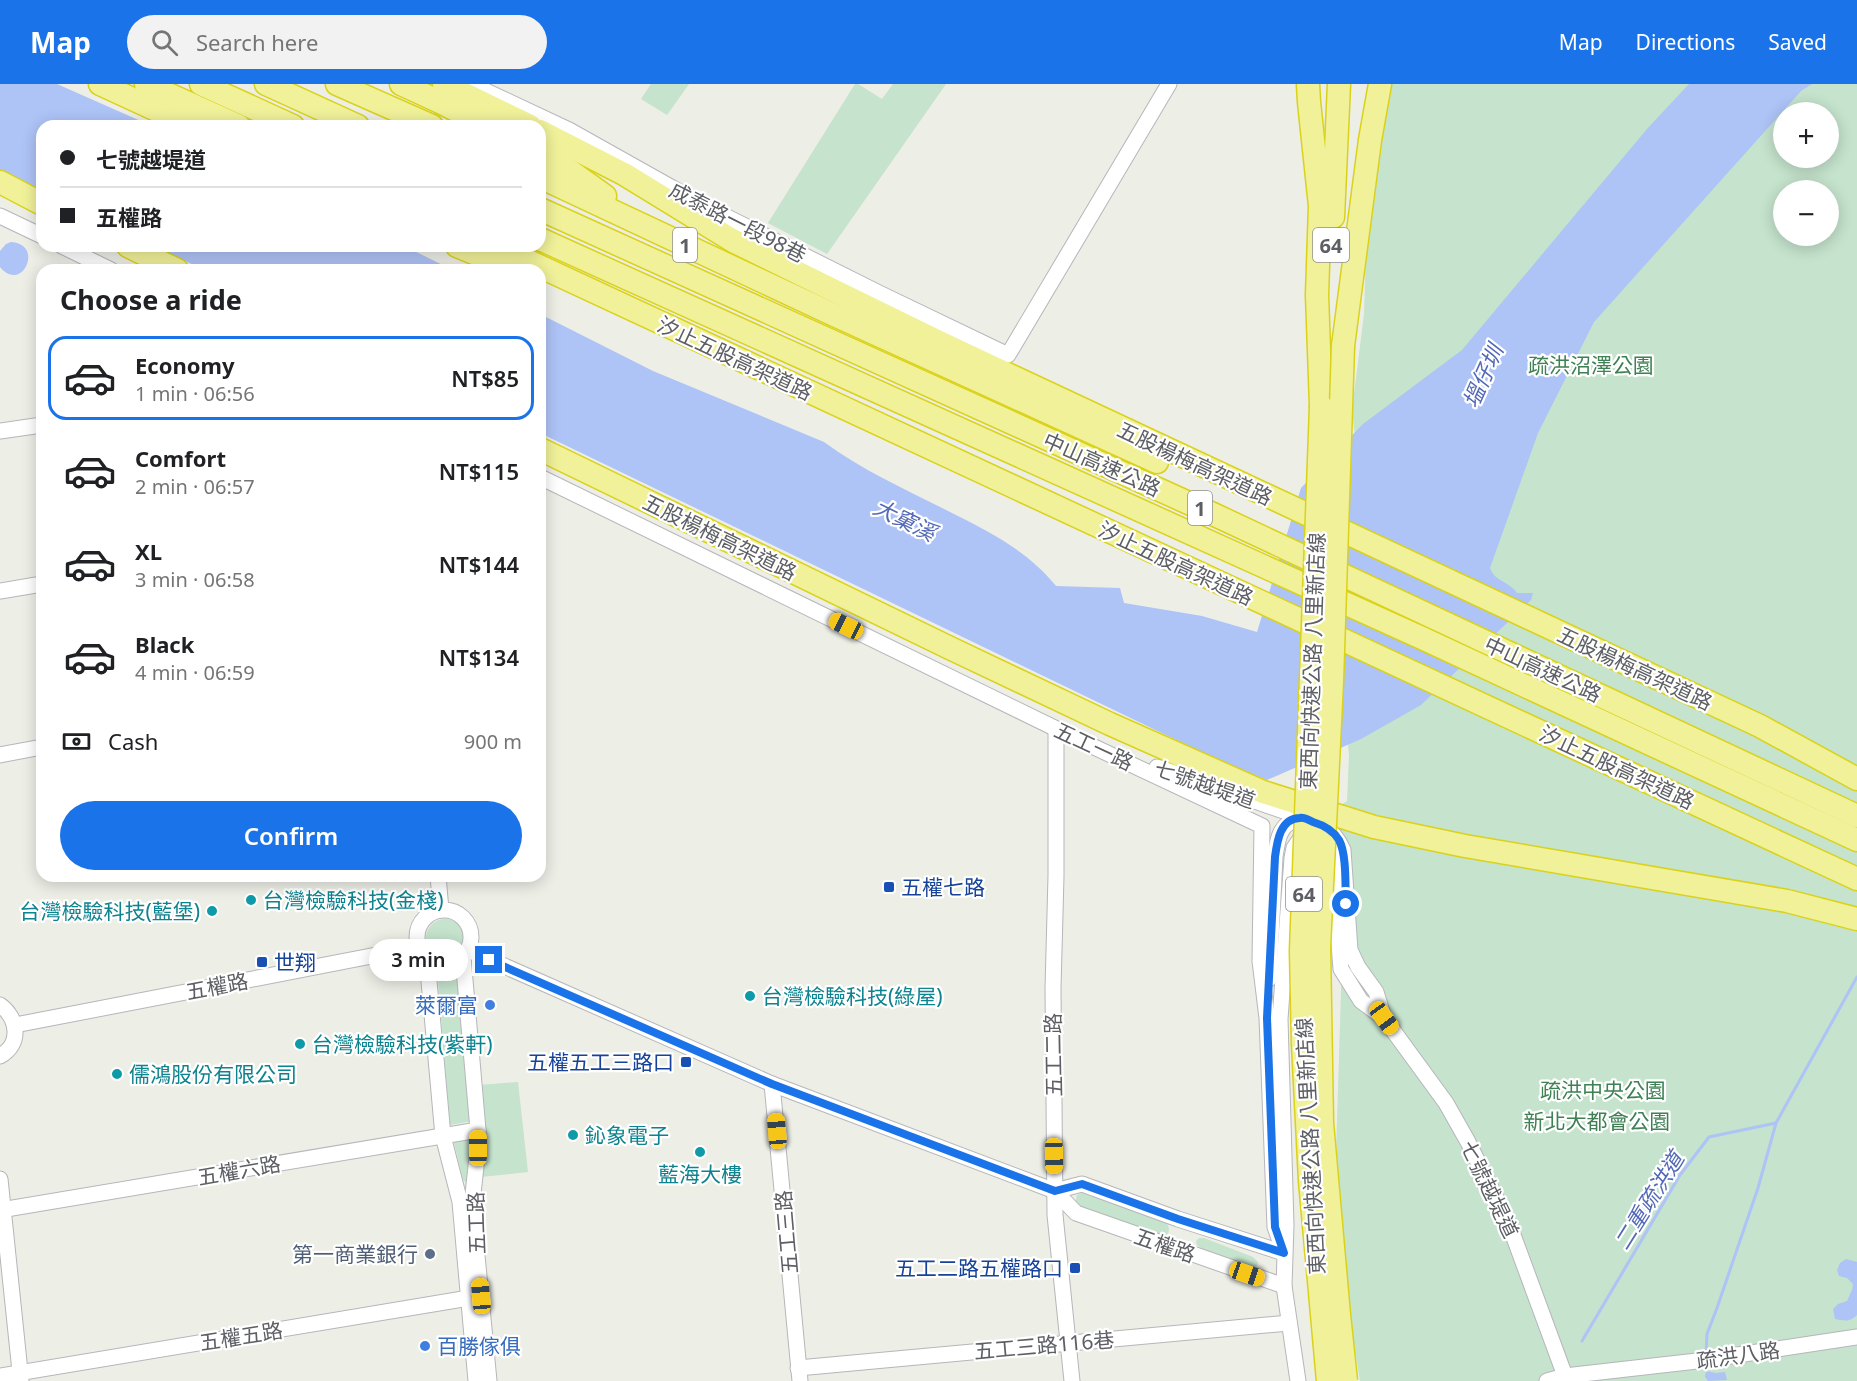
<!DOCTYPE html>
<html lang="en">
<head>
<meta charset="utf-8">
<style>
  :root { --surface:#fff; --page:#f2f2f2; --text:#202124; --muted:#757577; --line:#e0e0e0; --accent:#1a73e8 }
  body { margin:0; font-family:"Noto Sans","Noto Sans TC",sans-serif; background:var(--page); color:var(--text); height:100vh; display:flex; flex-direction:column; font-size:22px; white-space:nowrap }
  * { box-sizing:border-box; margin:0 }
  p { font-size:20px; color:var(--muted) }
  .icon { flex:none; width:33px; height:33px; fill:none; stroke:currentColor; stroke-width:2; stroke-linecap:round; stroke-linejoin:round }
  .map { position:relative; flex:1; overflow:hidden }
  .panel { position:absolute; left:36px; top:180px; width:510px; height:618px; display:flex; flex-direction:column; background:var(--surface); border-radius:18px; box-shadow:0 3px 15px #0003 }
  .panel>* { flex:none }
  .hud { position:absolute; left:36px; top:36px; width:510px; height:132px; border-radius:18px; box-shadow:0 3px 15px #0003; display:grid; align-content:center; height:132px; padding:0 24px; background:var(--surface) }
  .buttons { position:absolute; left:1773px; top:18px; display:grid; gap:12px }
  .buttons a { display:grid; place-items:center; width:66px; height:66px; border-radius:50%; background:var(--surface); box-shadow:0 3px 15px #0003; font-size:30px }
  .end { position:absolute; width:27px; height:27px; margin:-14px; border:8px solid #1a73e8; background:#fff; box-shadow:0 0 0 3px #fff }
  .from { border-radius:50% }
  .bubble { position:absolute; height:42px; border-radius:21px; background:var(--surface); box-shadow:0 3px 15px #0003; font-size:20px; font-weight:600; line-height:42px; text-align:center }
  .car { position:absolute; width:18px; height:36px; margin:-18px -9px; border-radius:8px; box-shadow:0 0 4px 2px #0007; background:linear-gradient(#f5c518 24%,#345 0 40%,#f5c518 0 76%,#345 0 86%,#f5c518 0) }
  .hud b { display:flex; align-items:center; gap:21px; height:57px; font-size:22px }
  .hud b+b { border-top:2px solid var(--line) }
  .hud i { width:15px; height:15px; background:var(--text) }
  ul { padding:0; list-style:none }
  li { display:flex; align-items:center; gap:18px; height:84px; margin:0 12px 9px; padding:0 12px; border:3px solid transparent; border-radius:18px }
  li div { flex:1 }
  li b { display:block; font-size:22px }
  li em { font-style:normal; font-weight:600 }
  li.on { border-color:var(--accent) }
  li>.icon { width:54px; height:54px; stroke-width:1.5 }
  h2 { padding:0 24px; font-size:27px; line-height:72px }
  .pay { display:flex; align-items:center; gap:15px; height:66px; padding:0 24px; font-size:22px }
  .pay p { margin-inline-start:auto }
  .cta { display:flex; gap:12px; margin-top:auto; padding:12px 24px }
  .cta a { flex:1; height:69px; border-radius:36px; background:var(--accent); color:#fff; font-size:24px; font-weight:600; line-height:69px; text-align:center }
  header { display:flex; align-items:center; gap:36px; box-sizing:border-box; height:84px; padding:0 30px; background:var(--accent); color:#fff }
  header strong { font-size:28px }
  nav { display:flex; gap:33px; margin-inline-start:auto; font-size:21px }
  .search { width:420px; height:54px; background:var(--page); display:flex; align-items:center; gap:15px; box-sizing:border-box; padding:0 21px; border-radius:33px; color:var(--muted); font-size:22px }
  .map>svg:first-child { display:block }
  .green { fill:#c5e3cd; fill-rule:evenodd }
  .water { fill:#aec3f6 }
  .lines { fill:none; stroke-linecap:round; stroke-linejoin:round }
  .stream { stroke:#aec3f6; stroke-width:3 }
  .minor-casing { stroke:#b6b6bb; stroke-width:17 }
  .highway-casing { stroke:#dad219; stroke-width:25 }
  .minor { stroke:#fff; stroke-width:15 }
  .highway { stroke:#f0f199; stroke-width:22 }
  .highway-bridge-casing { stroke:#dad219; stroke-width:25; stroke-linecap:butt }
  .highway-bridge { stroke:#f0f199; stroke-width:22 }
  .route { stroke:#1a73e8; stroke-width:8 }
  .transit-dot { fill:#1a4fb4; stroke:#fff; stroke-width:2 }
  .culture-dot { fill:#0f9aa8; stroke:#fff; stroke-width:2 }
  .shop-dot { fill:#3f7fe0; stroke:#fff; stroke-width:2 }
  .service-dot { fill:#5c6f8a; stroke:#fff; stroke-width:2 }
  .labels { text-anchor:middle; dominant-baseline:central; stroke-width:4.5; stroke-linejoin:round; paint-order:stroke }
  .shield { fill:#fff; stroke:#8e8f92; stroke-width:1.5 }
  .shield-label { font-size:20px; font-weight:bold; fill:#5d5f64 }
  .street-label { font-size:21px; fill:#5d5f64; stroke:#fff }
  .park-label { font-size:21px; fill:#3f8154; stroke:#fff }
  .transit-label { font-size:21px; fill:#164399; stroke:#fff; text-anchor:start }
  .culture-label { font-size:21px; fill:#0d838f; stroke:#fff; text-anchor:start }
  .shop-label { font-size:21px; fill:#366cbe; stroke:#fff; text-anchor:end }
  .service-label { font-size:21px; fill:#4e5e75; stroke:#fff; text-anchor:end }
  .water-label { font-size:22px; font-style:italic; fill:#5369b7; stroke:#fff }
</style>
</head>
<body>
<header>
<strong>Map</strong>
<div class="search"><svg class="icon" aria-label="search" viewBox="0 0 24 24"><circle cx="10" cy="10" r="6"/><path d="M15 15l6 6"/></svg>Search here</div>
<nav><a>Map</a><a>Directions</a><a>Saved</a></nav>
</header>
<div class="map">
<svg width="1857" height="1297" viewBox="0 0 1857 1297">
  <rect width="100%" height="100%" fill="#edeee6"/>
  <!-- green -->
  <g class="green">
    <polygon points="651,0 689,0 667,31 641,15"/>
    <polygon points="855,0 858,0 882,15 893,0 946,0 827,170 768,139"/>
    <path d="M1388,0h469v1297h-497l-26,-163 8,-259 -8,-149 13,-9 2,-45 -8,-91 18,-192 -7,-63 12,-96 4,-124zM1784,28h44v46h-44zM1784,106h44v46h-44z"/>
    <circle cx="445" cy="854" r="19"/>
    <polygon points="446,887 450,887 457,891 473,1037 450,1041 438,896 441,891"/>
    <polygon points="518,998 528,1088 481,1093 479,1001"/>
    <polygon points="471,1055 468,1100 463,1096 454,1059 455,1057"/>
    <path d="M1082,1109l83,29 3,3c2,6 1,10 -6,12l-84,-31 -3,-3 2,-8z"/>
    <polygon points="1199,1154 1204,1154 1253,1173 1258,1178 1257,1182 1251,1184 1246,1183 1202,1165 1197,1161 1196,1157"/>
  </g>
  <!-- water -->
  <g class="water">
    <polygon points="0,0 57,0 152,42 42,42 42,107 0,86"/>
    <path d="M1689,0h123l-11,7 -207,231 -56,111 -48,135c5,14 19,13 27,25h16l-2,7 -110,105 -60,34 -94,41 -41,-16 -686,-331v-119l113,57 171,71c39,29 85,49 128,71 38,19 77,39 104,73l64,2 4,15 78,13 55,16 44,-144 62,-64 99,-74 185,-221z"/>
    <path d="M11,158c34,2 11,52 -11,25v-16l6,-7z"/>
    <polygon points="155,162 404,162 453,186 204,186"/>
    <path d="M1846,1175l11,3v53c-7,7 -12,6 -22,4l-2,-10 5,-5 9,-3 5,-11 1,-6 -6,-6 -8,-2 -2,-6 3,-7z"/>
    <polygon points="1706,1287 1716,1289 1725,1288 1727,1296 1708,1297 1705,1293"/>
  </g>
  <g class="lines">
    <!-- stream -->
    <g class="stream">
      <polyline points="1582,1257 1680,1091 1709,1053 1776,1039"/>
      <polyline points="1706,1270 1707,1250 1717,1224 1758,1104 1776,1039 1857,893"/>
    </g>
    <defs>
      <g id="minor">
        <polyline points="471,0 569,46 701,120 879,209 1008,271 1169,0"/>
        <polyline points="0,132 42,152"/>
        <polyline points="62,162 111,186"/>
        <polyline points="0,347 42,341"/>
        <polyline points="540,393 1075,654 1262,742 1260,877 1267,934 1275,1143 1284,1169"/>
        <polyline points="0,507 42,500"/>
        <polyline points="1056,645 1056,792 1053,904 1055,1131 1072,1297"/>
        <polyline points="0,671 42,663"/>
        <path d="M1157,683l164,57c11,7 17,14 22,26l7,100 8,17 18,25 8,26"/>
        <polyline points="1332,777 1341,885 1361,917 1384,934 1446,1019 1468,1058 1509,1140 1565,1292"/>
        <polyline points="438,792 441,826"/>
        <circle cx="444" cy="853" r="27"/>
        <polyline points="468,866 772,1000 1055,1107 1076,1129 1284,1202"/>
        <polyline points="463,873 478,1046 478,1064 472,1119 489,1297"/>
        <polyline points="427,875 443,1052 460,1118 476,1297"/>
        <path d="M1269,895l6,-122c3,-20 4,-33 26,-40"/>
        <path d="M0,921c18,13 22,39 0,51"/>
        <polyline points="15,941 418,863"/>
        <polyline points="772,1000 800,1297"/>
        <polyline points="0,1095 21,1297"/>
        <polyline points="1055,1107 1082,1100 1178,1135 1284,1169"/>
        <polyline points="0,1126 478,1046"/>
        <polyline points="798,1284 1289,1239"/>
        <polyline points="0,1292 481,1212"/>
        <polyline points="1298,1297 1284,1202 1286,1141 1280,935 1292,774 1294,764 1300,755 1303,754"/>
        <polyline points="1547,1297 1565,1292 1697,1277 1857,1253"/>
      </g>
      <g id="highway">
        <polyline points="100,0 191,42"/>
        <polyline points="146,0 239,42"/>
        <polyline points="201,0 293,42"/>
        <polyline points="266,0 358,42"/>
        <polyline points="337,0 432,42"/>
        <polyline points="401,0 440,18 487,42"/>
        <polyline points="444,0 530,42"/>
        <polyline points="1308,0 1309,18 1320,122 1317,211 1321,322"/>
        <polyline points="540,47 624,90 735,158 943,260 1760,642 1857,695"/>
        <polyline points="540,70 563,82 605,112"/>
        <polyline points="540,93 830,229 1157,378"/>
        <polyline points="0,98 42,120"/>
        <polyline points="540,125 1215,431 1857,732"/>
        <polyline points="1333,133 1339,0"/>
        <polyline points="540,155 1422,554 1857,756"/>
        <polyline points="128,162 177,186"/>
        <polyline points="457,162 515,186"/>
        <polyline points="496,162 1857,795"/>
        <polyline points="1343,262 1370,56 1380,0"/>
        <polyline points="540,365 952,565 1110,640 1263,708 1374,743 1465,762 1787,817 1857,835"/>
      </g>
    </defs>
    <!-- minor casing -->
    <use href="#minor" class="minor-casing"/>
    <!-- highway casing -->
    <use href="#highway" class="highway-casing"/>
    <!-- minor -->
    <use href="#minor" class="minor"/>
    <!-- highway -->
    <use href="#highway" class="highway"/>
    <defs>
      <g id="highway-bridge">
        <polyline points="1343,262 1332,597 1319,863 1322,1039 1339,1231 1346,1297"/>
        <polyline points="1321,322 1301,867 1303,960 1310,1097 1328,1297"/>
      </g>
    </defs>
    <!-- highway-bridge casing -->
    <use href="#highway-bridge" class="highway-bridge-casing"/>
    <!-- highway-bridge -->
    <use href="#highway-bridge" class="highway-bridge"/>
  </g>
  <g class="lines">
    <!-- route -->
    <path class="route" d="M489,876l283,124 283,107 27,-7 96,35 106,34 -9,-26 -8,-209 8,-161c2,-15 5,-39 25,-39 4,-1 9,2 13,4 10,3 20,8 26,18 8,15 6,46 7,64"/>
  </g>
  <!-- markers -->
  <g class="transit-dot">
    <rect x="883" y="797" width="12" height="12" rx="3"/>
    <rect x="256" y="872" width="12" height="12" rx="3"/>
    <rect x="680" y="972" width="12" height="12" rx="3"/>
    <rect x="1069" y="1178" width="12" height="12" rx="3"/>
  </g>
  <g class="culture-dot">
    <circle cx="251" cy="816" r="6"/>
    <circle cx="212" cy="827" r="6"/>
    <circle cx="750" cy="912" r="6"/>
    <circle cx="300" cy="960" r="6"/>
    <circle cx="117" cy="990" r="6"/>
    <circle cx="573" cy="1051" r="6"/>
    <circle cx="700" cy="1068" r="6"/>
  </g>
  <g class="shop-dot">
    <circle cx="490" cy="921" r="6"/>
    <circle cx="425" cy="1262" r="6"/>
  </g>
  <circle class="service-dot" cx="430" cy="1170" r="6"/>
  <g class="labels">
    <!-- shield labels -->
    <g class="shield">
      <rect x="673" y="144" width="24" height="34" rx="4.5"/>
      <rect x="1313" y="144" width="36" height="34" rx="4.5"/>
      <rect x="1188" y="407" width="24" height="34" rx="4.5"/>
      <rect x="1286" y="793" width="36" height="34" rx="4.5"/>
    </g>
    <g class="shield-label">
      <text x="685" y="161">1</text>
      <text x="1331" y="161">64</text>
      <text x="1200" y="424">1</text>
      <text x="1304" y="810">64</text>
    </g>
    <!-- street labels -->
    <g class="street-label">
      <text transform="translate(738 138) rotate(27)">成泰路一段98巷</text>
      <text transform="translate(735 274) rotate(25)">汐止五股高架道路</text>
      <text transform="translate(1195 379) rotate(25)">五股楊梅高架道路</text>
      <text transform="translate(1102 380) rotate(24)">中山高速公路</text>
      <text transform="translate(720 453) rotate(26)">五股楊梅高架道路</text>
      <text transform="translate(1176 479) rotate(25)">汐止五股高架道路</text>
      <text transform="translate(1312 577) rotate(-88)">東西向快速公路 八里新店線</text>
      <text transform="translate(1635 584) rotate(25)">五股楊梅高架道路</text>
      <text transform="translate(1543 585) rotate(25)">中山高速公路</text>
      <text transform="translate(1094 662) rotate(25)">五工一路</text>
      <text transform="translate(1617 683) rotate(25)">汐止五股高架道路</text>
      <text transform="translate(1205 700) rotate(19)">七號越堤道</text>
      <text transform="translate(217 902) rotate(-11)">五權路</text>
      <text transform="translate(1053 971) rotate(-91)">五工二路</text>
      <text transform="translate(1310 1062) rotate(-93)">東西向快速公路 八里新店線</text>
      <text transform="translate(239 1086) rotate(-10)">五權六路</text>
      <text transform="translate(1490 1105) rotate(64)">七號越堤道</text>
      <text transform="translate(476 1139) rotate(-92)">五工路</text>
      <text transform="translate(786 1148) rotate(-95)">五工三路</text>
      <text transform="translate(1165 1161) rotate(19)">五權路</text>
      <text transform="translate(241 1252) rotate(-9)">五權五路</text>
      <text transform="translate(1044 1261) rotate(-5)">五工三路116巷</text>
      <text transform="translate(1738 1271) rotate(-8)">疏洪八路</text>
    </g>
    <!-- park labels -->
    <g class="park-label">
      <text x="1591" y="281">疏洪沼澤公園</text>
      <text x="1603" y="1006">疏洪中央公園</text>
      <text x="1597" y="1037">新北大都會公園</text>
    </g>
    <!-- transit labels -->
    <g class="transit-label">
      <text x="901" y="803">五權七路</text>
      <text x="274" y="878">世翔</text>
      <text x="674" y="978" text-anchor="end">五權五工三路口</text>
      <text x="1063" y="1184" text-anchor="end">五工二路五權路口</text>
    </g>
    <!-- culture labels -->
    <g class="culture-label">
      <text x="263" y="816">台灣檢驗科技(金棧)</text>
      <text x="200" y="827" text-anchor="end">台灣檢驗科技(藍堡)</text>
      <text x="762" y="912">台灣檢驗科技(綠屋)</text>
      <text x="312" y="960">台灣檢驗科技(紫軒)</text>
      <text x="129" y="990">儒鴻股份有限公司</text>
      <text x="585" y="1051">鈊象電子</text>
      <text x="700" y="1090" text-anchor="middle">藍海大樓</text>
    </g>
    <!-- shop labels -->
    <g class="shop-label">
      <text x="478" y="921">萊爾富</text>
      <text x="437" y="1262" text-anchor="start">百勝傢俱</text>
    </g>
    <!-- service labels -->
    <g class="service-label">
      <text x="418" y="1170">第一商業銀行</text>
    </g>
    <!-- water labels -->
    <g class="water-label">
      <text transform="translate(1482 292) rotate(-66)">塭仔圳</text>
      <text transform="translate(905 435) rotate(26)">大窠溪</text>
      <text transform="translate(1648 1116) rotate(-58)">二重疏洪道</text>
    </g>
  </g>
</svg>
<div class="buttons">
<a>+</a>
<a>−</a>
</div>
<i class="end from" style="left:1346px;top:820px"></i>
<i class="end" style="left:489px;top:876px"></i>
<div class="bubble" style="left:369px;top:855px;width:99px">3 min</div>
<i class="car" style="left:846px;top:542px;rotate:296deg"></i>
<i class="car" style="left:1384px;top:934px;rotate:144deg"></i>
<i class="car" style="left:777px;top:1047px;rotate:355deg"></i>
<i class="car" style="left:478px;top:1064px;rotate:0deg"></i>
<i class="car" style="left:1054px;top:1072px;rotate:179deg"></i>
<i class="car" style="left:1247px;top:1190px;rotate:109deg"></i>
<i class="car" style="left:481px;top:1212px;rotate:355deg"></i>
<div class="hud">
<b><i class="from"></i>七號越堤道</b>
<b><i></i>五權路</b>
</div>
<section class="panel">
<h2>Choose a ride</h2>
<ul>
<li class="on"><svg class="icon" aria-label="car" viewBox="0 0 24 24"><path d="M5 17H2v-5l4-1 3-4h7l3 4 3 1v5h-3M9 17h6M6 11h13"/><circle cx="7" cy="17" r="2"/><circle cx="17" cy="17" r="2"/></svg><div><b>Economy</b><p>1 min · 06:56</p></div><em>NT$85</em></li>
<li><svg class="icon" aria-label="car" viewBox="0 0 24 24"><path d="M5 17H2v-5l4-1 3-4h7l3 4 3 1v5h-3M9 17h6M6 11h13"/><circle cx="7" cy="17" r="2"/><circle cx="17" cy="17" r="2"/></svg><div><b>Comfort</b><p>2 min · 06:57</p></div><em>NT$115</em></li>
<li><svg class="icon" aria-label="car" viewBox="0 0 24 24"><path d="M5 17H2v-5l4-1 3-4h7l3 4 3 1v5h-3M9 17h6M6 11h13"/><circle cx="7" cy="17" r="2"/><circle cx="17" cy="17" r="2"/></svg><div><b>XL</b><p>3 min · 06:58</p></div><em>NT$144</em></li>
<li><svg class="icon" aria-label="car" viewBox="0 0 24 24"><path d="M5 17H2v-5l4-1 3-4h7l3 4 3 1v5h-3M9 17h6M6 11h13"/><circle cx="7" cy="17" r="2"/><circle cx="17" cy="17" r="2"/></svg><div><b>Black</b><p>4 min · 06:59</p></div><em>NT$134</em></li>
</ul>
<div class="pay"><svg class="icon" aria-label="cash" viewBox="0 0 24 24"><path d="M3 7h18v10H3z"/><circle cx="12" cy="12" r="2"/></svg>Cash<p>900 m</p></div>
<div class="cta"><a>Confirm</a></div>
</section>
</div>
</body>
</html>
